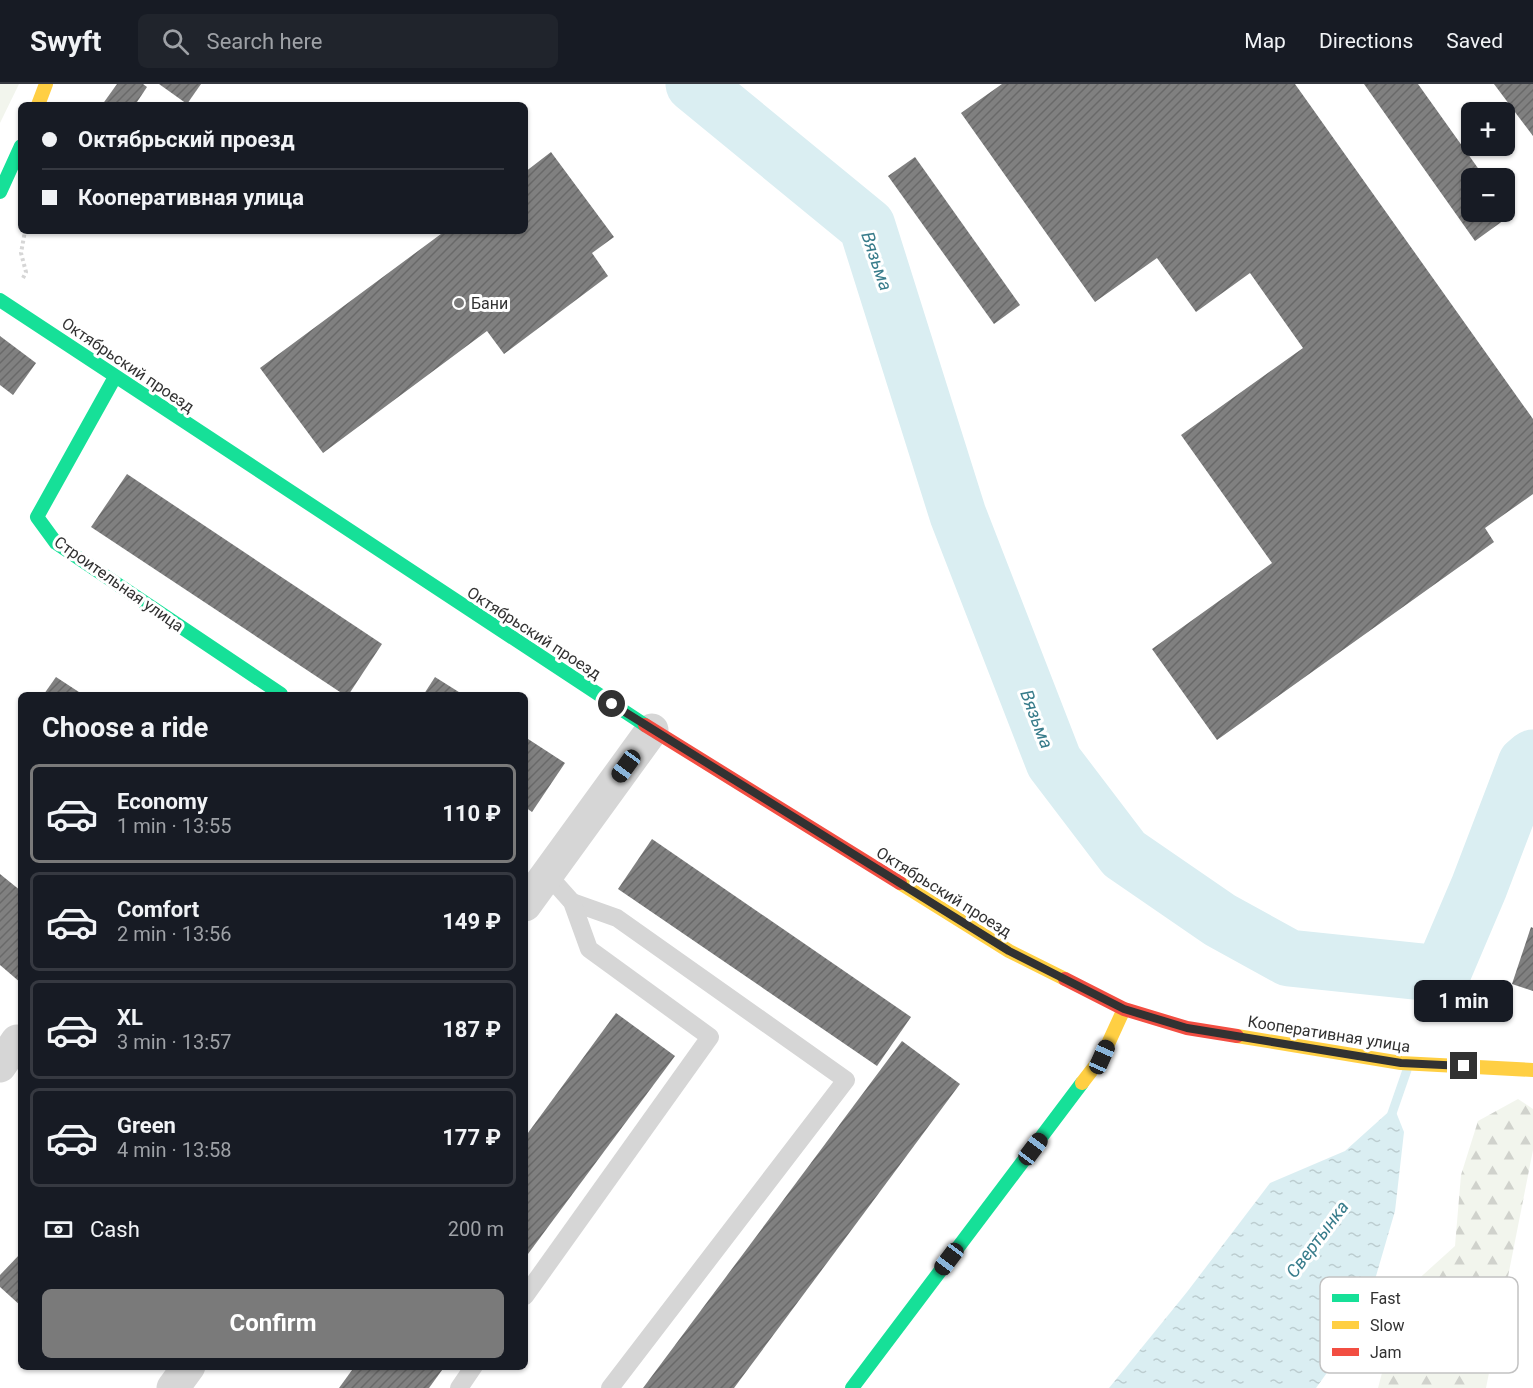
<!DOCTYPE html>
<html lang="en">
<head>
<meta charset="utf-8">
<style>
  :root { --surface:#171b24; --page:#20242c; --text:#f1f3f6; --muted:#9ea1a6; --line:#363941; --accent:#7a7a7a }
  body { margin:0; font-family:Roboto,sans-serif; background:var(--page); color:var(--text); height:100vh; display:flex; flex-direction:column; font-size:22px; white-space:nowrap }
  * { box-sizing:border-box; margin:0 }
  p { font-size:20px; color:var(--muted) }
  .icon { flex:none; width:33px; height:33px; fill:none; stroke:currentColor; stroke-width:2; stroke-linecap:round; stroke-linejoin:round }
  .map { position:relative; flex:1; overflow:hidden }
  .sheet { position:absolute; left:18px; top:608px; width:510px; height:678px; display:flex; flex-direction:column; background:var(--surface); border-radius:9px; box-shadow:0 2px 4px #0004 }
  .sheet>* { flex:none }
  .top-card { position:absolute; left:18px; top:18px; width:510px; height:132px; border-radius:9px; box-shadow:0 2px 4px #0004; display:grid; align-content:center; height:132px; padding:0 24px; background:var(--surface) }
  .tools { position:absolute; left:1461px; top:18px; display:grid; gap:12px }
  .tools a { display:grid; place-items:center; width:54px; height:54px; border-radius:9px; background:var(--surface); box-shadow:0 2px 4px #0004; font-size:30px }
  .end { position:absolute; width:27px; height:27px; margin:-14px; border:8px solid #323232; background:#fff; box-shadow:0 0 0 3px #fff }
  .from { border-radius:50% }
  .bubble { position:absolute; height:42px; border-radius:9px; background:var(--surface); box-shadow:0 2px 4px #0004; font-size:20px; font-weight:700; line-height:42px; text-align:center }
  .car { position:absolute; width:18px; height:36px; margin:-18px -9px; border-radius:8px; box-shadow:0 0 4px 2px #0007; background:linear-gradient(#222 24%,#8ab4d8 0 40%,#222 0 76%,#8ab4d8 0 86%,#222 0) }
  .top-card b { display:flex; align-items:center; gap:21px; height:57px; font-size:22px }
  .top-card b+b { border-top:2px solid var(--line) }
  .top-card i { width:15px; height:15px; background:var(--text) }
  ul { padding:0; list-style:none }
  li { display:flex; align-items:center; gap:18px; height:99px; margin:0 12px 9px; padding:0 12px; border:3px solid var(--line); border-radius:9px }
  li div { flex:1 }
  li b { display:block; font-size:22px }
  li em { font-style:normal; font-weight:700 }
  li.selected { border-color:var(--accent) }
  li>.icon { width:54px; height:54px; stroke-width:1.5 }
  h2 { padding:0 24px; font-size:27px; line-height:72px }
  .pay { display:flex; align-items:center; gap:15px; height:66px; padding:0 24px; font-size:22px }
  .pay p { margin-inline-start:auto }
  .primary-button { display:flex; gap:12px; margin-top:auto; padding:12px 24px }
  .primary-button a { flex:1; height:69px; border-radius:9px; background:var(--accent); color:#fff; font-size:24px; font-weight:700; line-height:69px; text-align:center }
  header { display:flex; align-items:center; gap:36px; box-sizing:border-box; height:84px; padding:0 30px; background:var(--surface); border-bottom:2px solid var(--line) }
  header strong { font-size:28px }
  nav { display:flex; gap:33px; margin-inline-start:auto; font-size:21px }
  .search { width:420px; height:54px; background:var(--page); display:flex; align-items:center; gap:15px; box-sizing:border-box; padding:0 21px; border-radius:9px; color:var(--muted); font-size:22px }
  .map>svg:first-child { display:block }
  .green { fill:#f2f5ed }
  .forest { fill:url(#forest-firs) }
  .water { fill:url(#water-ripples) }
  .lines { fill:none; stroke-linecap:round; stroke-linejoin:round }
  .stream { stroke:#daeef2; stroke-width:9 }
  .river { stroke:#daeef2; stroke-width:57 }
  .building { fill:url(#building-hatch) }
  .path { stroke:#d6d6d6; stroke-width:4; stroke-dasharray:3 3; stroke-linecap:butt }
  .lane { stroke:#d6d6d6; stroke-width:18 }
  .street { stroke:#d6d6d6; stroke-width:33 }
  .fast { stroke:#16e098; stroke-width:14 }
  .slow { stroke:#ffcf43; stroke-width:14 }
  .jam { stroke:#f24e42; stroke-width:14 }
  .route { stroke:#323232; stroke-width:8 }
  .poi-dot { fill:#7a7a7a; stroke:#fff; stroke-width:2 }
  .labels { text-anchor:middle; dominant-baseline:central; stroke-width:6; stroke-linejoin:round; paint-order:stroke }
  .poi-label { font-size:16px; fill:#323232; stroke:#fff; text-anchor:start }
  .street-label { font-size:16px; fill:#323232; stroke:#fff }
  .water-label { font-size:18px; font-style:italic; fill:#387c8b; stroke:#fff }
  .key { fill:#fff; stroke:#c2c2c2; stroke-width:1.5 }
  .key-label { font-size:16px; fill:#323232 }
</style>
</head>
<body>
<header>
<strong>Swyft</strong>
<div class="search"><svg class="icon" aria-label="search" viewBox="0 0 24 24"><circle cx="10" cy="10" r="6"/><path d="M15 15l6 6"/></svg>Search here</div>
<nav><a>Map</a><a>Directions</a><a>Saved</a></nav>
</header>
<div class="map">
<svg width="1533" height="1304" viewBox="0 0 1533 1304">
  <defs>
    <pattern id="forest-firs" width="22" height="20" patternUnits="userSpaceOnUse" patternTransform="scale(1.5)"><rect width="22" height="20" fill="#f2f5ed"/><path d="M5 1l3.5 6h-7zM16 11l3.5 6h-7z" fill="#d0d2cc"/></pattern>
    <pattern id="water-ripples" width="26" height="14" patternUnits="userSpaceOnUse" patternTransform="scale(1.5)"><rect width="26" height="14" fill="#daeef2"/><path d="M2 4q2-2 4 0t4 0M15 11q2-2 4 0t4 0" fill="none" stroke="#bccdd0"/></pattern>
    <pattern id="building-hatch" width="6" height="6" patternUnits="userSpaceOnUse" patternTransform="scale(1.5)"><rect width="6" height="6" fill="#808080"/><path d="M-1 1l2-2M0 6l6-6M5 7l2-2" fill="none" stroke="#696969"/></pattern>
  </defs>
  <rect width="100%" height="100%" fill="#fff"/>
  <!-- green -->
  <polygon class="green" points="0,0 19,0 0,39"/>
  <!-- forest -->
  <polygon class="forest" points="1518,1015 1533,1025 1533,1066 1486,1304 1378,1304 1403,1209 1455,1162 1461,1091 1478,1037"/>
  <!-- water -->
  <polygon class="water" points="1394,1023 1404,1048 1395,1127 1362,1240 1316,1304 1109,1304 1187,1208 1270,1099 1345,1067"/>
  <g class="lines">
    <!-- stream -->
    <polyline class="stream" points="1390,1035 1407,986"/>
    <!-- river -->
    <polyline class="river" points="694,0 867,142 958,431 1054,678 1124,770 1220,836 1289,874 1442,890 1479,803 1526,680 1533,674"/>
  </g>
  <!-- building -->
  <g class="building">
    <polygon points="117,0 143,0 147,3 135,21 102,21"/>
    <polygon points="159,0 201,0 187,20"/>
    <polygon points="1002,0 1295,0 1533,335 1533,410 1485,444 1494,458 1217,656 1152,565 1272,479 1181,351 1303,264 1250,189 1196,228 1157,174 1095,218 961,29"/>
    <polygon points="1364,0 1418,0 1485,94 1472,94 1472,128 1504,128 1504,122 1511,131 1475,157"/>
    <polygon points="1494,0 1533,0 1533,52"/>
    <polygon points="551,68 614,153 592,169 608,192 504,270 487,247 323,369 260,284 445,147 525,147 525,88"/>
    <polygon points="915,73 1020,221 994,240 888,92"/>
    <polygon points="0,252 36,279 13,311 0,301"/>
    <polygon points="127,390 382,560 349,610 343,610 91,443"/>
    <polygon points="56,593 82,610 44,610"/>
    <polygon points="435,593 462,610 424,610"/>
    <polygon points="525,653 565,679 532,728 525,723"/>
    <polygon points="652,755 911,933 877,982 618,805"/>
    <polygon points="0,790 21,807 21,899 0,881"/>
    <polygon points="1531,843 1533,844 1533,907 1512,900"/>
    <polygon points="616,929 675,972 525,1174 525,1053"/>
    <polygon points="902,957 960,1000 734,1304 643,1304"/>
    <polygon points="21,1169 21,1222 0,1203 0,1191"/>
    <polygon points="355,1282 445,1282 429,1304 339,1304"/>
  </g>
  <g class="lines">
    <!-- path -->
    <polyline class="path" points="23,194 26,188 21,169 25,147"/>
    <!-- lane -->
    <g class="lane">
      <polyline points="572,818 617,834 846,996 610,1304"/>
      <polyline points="525,1212 710,953 589,865 572,818 547,790"/>
      <polyline points="459,1304 474,1282"/>
    </g>
    <!-- street -->
    <g class="street">
      <polyline points="525,821 652,646"/>
      <polyline points="0,982 17,957"/>
      <polyline points="173,1304 189,1282"/>
    </g>
    <!-- fast -->
    <g class="fast">
      <polyline points="0,108 21,62"/>
      <polyline points="0,216 645,641"/>
      <polyline points="115,293 37,433 56,459 281,610"/>
      <polyline points="852,1304 1082,999"/>
    </g>
    <!-- slow -->
    <g class="slow">
      <polyline points="38,21 46,0"/>
      <polyline points="900,799 1009,867 1065,895"/>
      <polyline points="1237,952 1401,979 1533,986"/>
      <polyline points="1082,999 1102,973 1124,925"/>
    </g>
    <!-- jam -->
    <g class="jam">
      <polyline points="645,641 900,799"/>
      <polyline points="1065,895 1124,925 1187,944 1237,952"/>
    </g>
  </g>
  <g class="lines">
    <!-- route -->
    <polyline class="route" points="612,620 1009,867 1124,925 1187,944 1401,979 1464,982"/>
  </g>
  <!-- markers -->
  <circle class="poi-dot" cx="459" cy="219" r="6"/>
  <g class="labels">
    <!-- poi labels -->
    <g class="poi-label">
      <text x="471" y="219">Бани</text>
    </g>
    <!-- street labels -->
    <g class="street-label">
      <text transform="translate(128 281) rotate(34)">Октябрьский проезд</text>
      <text transform="translate(119 500) rotate(35)">Строительная улица</text>
      <text transform="translate(534 549) rotate(33)">Октябрьский проезд</text>
      <text transform="translate(944 808) rotate(32)">Октябрьский проезд</text>
      <text transform="translate(1329 950) rotate(9)">Кооперативная улица</text>
    </g>
    <!-- water labels -->
    <g class="water-label">
      <text transform="translate(877 177) rotate(71)">Вязьма</text>
      <text transform="translate(1037 635) rotate(69)">Вязьма</text>
      <text transform="translate(1317 1155) rotate(-53)">Свертынка</text>
    </g>
  </g>
  <!-- legend -->
  <rect x="1320" y="1193" width="198" height="96" rx="9" class="key"/>
  <rect x="1332" y="1210" width="27" height="8" fill="#16e098"/>
  <rect x="1332" y="1237" width="27" height="8" fill="#ffcf43"/>
  <rect x="1332" y="1264" width="27" height="8" fill="#f24e42"/>
  <g class="key-label">
    <text x="1370" y="1220">Fast</text>
    <text x="1370" y="1247">Slow</text>
    <text x="1370" y="1274">Jam</text>
  </g>
</svg>
<div class="tools">
<a>+</a>
<a>−</a>
</div>
<i class="end from" style="left:612px;top:620px"></i>
<i class="end" style="left:1464px;top:982px"></i>
<div class="bubble" style="left:1414px;top:896px;width:99px">1 min</div>
<i class="car" style="left:626px;top:682px;rotate:216deg"></i>
<i class="car" style="left:1102px;top:973px;rotate:24deg"></i>
<i class="car" style="left:1033px;top:1065px;rotate:37deg"></i>
<i class="car" style="left:949px;top:1175px;rotate:217deg"></i>
<div class="top-card">
<b><i class="from"></i>Октябрьский проезд</b>
<b><i></i>Кооперативная улица</b>
</div>
<section class="sheet">
<h2>Choose a ride</h2>
<ul>
<li class="selected"><svg class="icon" aria-label="car" viewBox="0 0 24 24"><path d="M5 17H2v-5l4-1 3-4h7l3 4 3 1v5h-3M9 17h6M6 11h13"/><circle cx="7" cy="17" r="2"/><circle cx="17" cy="17" r="2"/></svg><div><b>Economy</b><p>1 min · 13:55</p></div><em>110 ₽</em></li>
<li><svg class="icon" aria-label="car" viewBox="0 0 24 24"><path d="M5 17H2v-5l4-1 3-4h7l3 4 3 1v5h-3M9 17h6M6 11h13"/><circle cx="7" cy="17" r="2"/><circle cx="17" cy="17" r="2"/></svg><div><b>Comfort</b><p>2 min · 13:56</p></div><em>149 ₽</em></li>
<li><svg class="icon" aria-label="car" viewBox="0 0 24 24"><path d="M5 17H2v-5l4-1 3-4h7l3 4 3 1v5h-3M9 17h6M6 11h13"/><circle cx="7" cy="17" r="2"/><circle cx="17" cy="17" r="2"/></svg><div><b>XL</b><p>3 min · 13:57</p></div><em>187 ₽</em></li>
<li><svg class="icon" aria-label="car" viewBox="0 0 24 24"><path d="M5 17H2v-5l4-1 3-4h7l3 4 3 1v5h-3M9 17h6M6 11h13"/><circle cx="7" cy="17" r="2"/><circle cx="17" cy="17" r="2"/></svg><div><b>Green</b><p>4 min · 13:58</p></div><em>177 ₽</em></li>
</ul>
<div class="pay"><svg class="icon" aria-label="cash" viewBox="0 0 24 24"><path d="M3 7h18v10H3z"/><circle cx="12" cy="12" r="2"/></svg>Cash<p>200 m</p></div>
<div class="primary-button"><a>Confirm</a></div>
</section>
</div>
</body>
</html>
